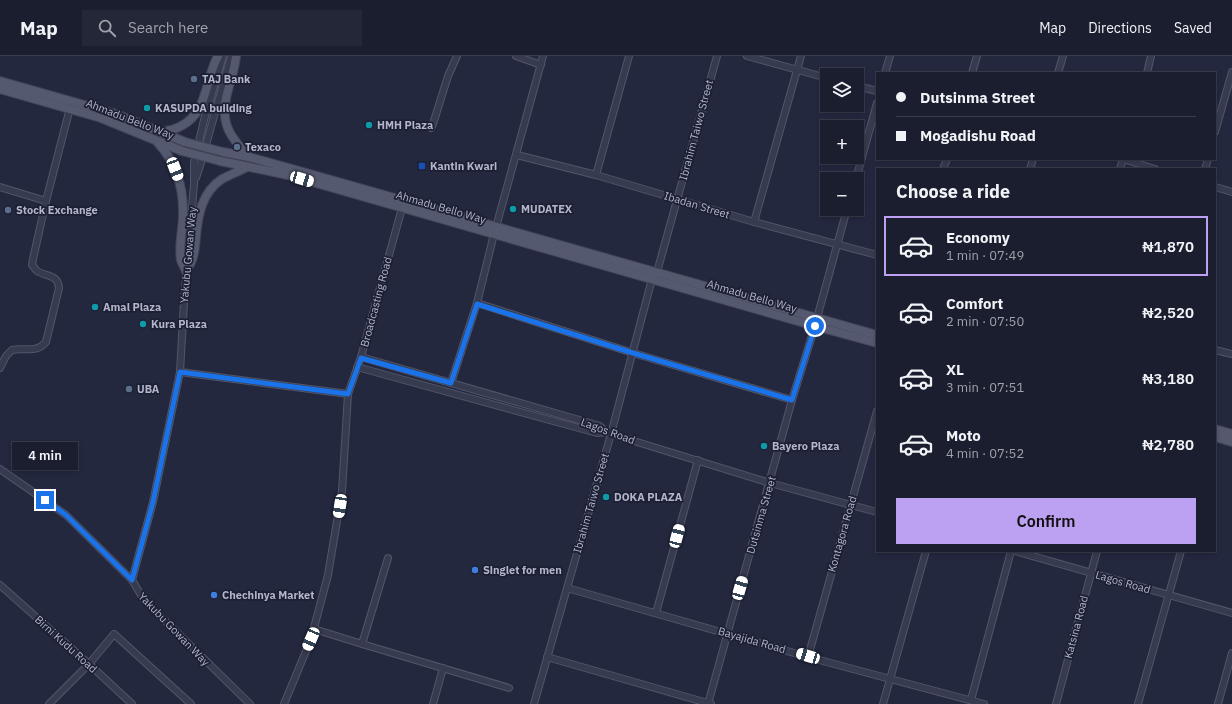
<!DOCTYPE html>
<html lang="en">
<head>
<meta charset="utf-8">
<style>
  :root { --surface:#1a1e2f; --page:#232737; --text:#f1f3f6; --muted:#9fa2aa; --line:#383c4b; --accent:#bca0f2 }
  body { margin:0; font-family:"IBM Plex Sans",sans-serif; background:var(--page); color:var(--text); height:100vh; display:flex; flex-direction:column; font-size:15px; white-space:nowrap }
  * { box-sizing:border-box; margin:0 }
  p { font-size:13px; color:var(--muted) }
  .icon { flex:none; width:22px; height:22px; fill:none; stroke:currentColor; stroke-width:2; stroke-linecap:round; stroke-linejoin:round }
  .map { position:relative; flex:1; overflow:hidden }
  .sheet { position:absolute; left:876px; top:112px; width:340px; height:384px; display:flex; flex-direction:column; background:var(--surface); border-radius:0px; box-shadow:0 2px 6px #0003,0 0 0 1px var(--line) }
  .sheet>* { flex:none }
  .top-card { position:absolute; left:876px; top:16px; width:340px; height:88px; border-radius:0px; box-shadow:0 2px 6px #0003,0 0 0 1px var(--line); display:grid; align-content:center; height:88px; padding:0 20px; background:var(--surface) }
  .fabs { position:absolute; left:820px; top:12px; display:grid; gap:8px }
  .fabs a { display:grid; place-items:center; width:44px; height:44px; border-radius:0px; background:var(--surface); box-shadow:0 2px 6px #0003,0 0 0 1px var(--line); font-size:20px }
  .end { position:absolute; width:18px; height:18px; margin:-9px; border:5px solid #1a73e8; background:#fff; box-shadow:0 0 0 2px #fff }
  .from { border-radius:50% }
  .bubble { position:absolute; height:28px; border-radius:0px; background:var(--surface); box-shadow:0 2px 6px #0003,0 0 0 1px var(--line); font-size:13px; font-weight:600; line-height:28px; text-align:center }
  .car { position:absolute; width:12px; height:24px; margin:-12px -6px; border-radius:5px; box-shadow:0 0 3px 1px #0007; background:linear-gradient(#fff 24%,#345 0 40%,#fff 0 76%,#345 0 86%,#fff 0) }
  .top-card b { display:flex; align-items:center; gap:14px; height:38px; font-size:15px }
  .top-card b+b { border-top:1px solid var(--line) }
  .top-card i { width:10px; height:10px; background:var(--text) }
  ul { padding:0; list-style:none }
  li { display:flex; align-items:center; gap:12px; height:60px; margin:0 8px 6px; padding:0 12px; border:2px solid transparent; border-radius:0px }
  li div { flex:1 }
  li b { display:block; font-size:15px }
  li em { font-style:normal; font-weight:600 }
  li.current { border-color:var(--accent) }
  li>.icon { width:36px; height:36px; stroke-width:1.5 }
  h2 { padding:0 20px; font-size:18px; line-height:48px }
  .cta { display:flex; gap:8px; margin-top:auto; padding:8px 20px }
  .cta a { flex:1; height:46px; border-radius:0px; background:var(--accent); color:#111; font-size:16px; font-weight:600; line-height:46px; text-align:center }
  header { display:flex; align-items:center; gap:24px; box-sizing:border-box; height:56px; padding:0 20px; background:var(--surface); border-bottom:1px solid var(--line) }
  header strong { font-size:19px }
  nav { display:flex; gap:22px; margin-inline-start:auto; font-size:14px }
  .search { width:280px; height:36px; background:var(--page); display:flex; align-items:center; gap:10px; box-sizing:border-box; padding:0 14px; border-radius:0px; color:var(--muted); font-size:15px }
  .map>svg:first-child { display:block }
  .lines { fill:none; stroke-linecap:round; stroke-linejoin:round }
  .minor-casing { stroke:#52566a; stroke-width:8 }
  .major-casing { stroke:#404458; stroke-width:10 }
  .minor { stroke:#373b4f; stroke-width:6 }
  .major { stroke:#55596f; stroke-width:8 }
  .major-bridge-casing { stroke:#404458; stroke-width:10; stroke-linecap:butt }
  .major-bridge { stroke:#55596f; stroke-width:8 }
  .route { stroke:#1a73e8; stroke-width:5 }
  .service-dot { fill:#5c6f8a; stroke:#1c2034; stroke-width:1.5 }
  .culture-dot { fill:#0f9aa8; stroke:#1c2034; stroke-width:1.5 }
  .transit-dot { fill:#1a4fb4; stroke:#1c2034; stroke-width:1.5 }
  .shop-dot { fill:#3f7fe0; stroke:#1c2034; stroke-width:1.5 }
  .labels { text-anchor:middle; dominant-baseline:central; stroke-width:3.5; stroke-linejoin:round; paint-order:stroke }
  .poi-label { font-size:11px; font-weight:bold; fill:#b3b6ca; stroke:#1c2034; text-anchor:start }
  .street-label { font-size:11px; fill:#b3b6ca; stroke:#1c2034 }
</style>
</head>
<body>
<header>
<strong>Map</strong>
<div class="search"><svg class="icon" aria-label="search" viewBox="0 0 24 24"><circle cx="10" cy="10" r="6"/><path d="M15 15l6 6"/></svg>Search here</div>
<nav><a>Map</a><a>Directions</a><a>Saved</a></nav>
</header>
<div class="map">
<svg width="1232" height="648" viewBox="0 0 1232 648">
  <rect width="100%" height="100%" fill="#23283f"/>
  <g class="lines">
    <defs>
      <g id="minor">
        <polyline points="223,0 204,64 194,107 194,128 184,246 180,316 153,446 132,524 144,544 250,648"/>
        <polyline points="516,0 541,9"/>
        <polyline points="747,0 827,22"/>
        <polyline points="885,17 890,0"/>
        <polyline points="972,17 977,0"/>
        <polyline points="1058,17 1063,0"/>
        <polyline points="1147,17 1151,0"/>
        <polyline points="857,30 877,35"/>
        <polyline points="431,72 433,68 448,20 457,0"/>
        <polyline points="1215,76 1232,16"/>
        <polyline points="517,99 596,119 754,166 877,199"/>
        <polyline points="1123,103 1155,113"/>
        <polyline points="943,113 947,103"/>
        <polyline points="1030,113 1033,103"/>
        <polyline points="1120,113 1123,103"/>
        <polyline points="1205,113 1208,103"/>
        <polyline points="596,119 629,0"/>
        <polyline points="196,122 200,110 231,0"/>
        <polyline points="856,123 877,47"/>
        <polyline points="0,131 46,145"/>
        <polyline points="1215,131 1232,136"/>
        <polyline points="754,166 801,0"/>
        <polyline points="496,171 543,0"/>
        <polyline points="657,216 717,0"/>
        <polyline points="477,247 633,297 792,344"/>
        <polyline points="817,262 847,153"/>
        <polyline points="1215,294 1232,298"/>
        <polyline points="361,301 600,370 606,376 611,378 770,427 877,456"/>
        <polyline points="357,311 597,377 606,376"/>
        <path d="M0,312l6,-12 6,-6c13,-3 24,4 34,-8l13,-54c-1,-14 -13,-11 -22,-17 -2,-2 -3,-4 -5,-6l1,-6 13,-58 24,-93"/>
        <polyline points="180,316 348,338"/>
        <polyline points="451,327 477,247 494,178"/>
        <polyline points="0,413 66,459 132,524"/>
        <polyline points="1015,495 1232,557"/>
        <polyline points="0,529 89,608 132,648"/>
        <polyline points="567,532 808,601 984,648"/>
        <polyline points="656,557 698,404"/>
        <polyline points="314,573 362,588 509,632"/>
        <polyline points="362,588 388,502"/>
        <polyline points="547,601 711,648"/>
        <polyline points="808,601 877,355"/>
        <polyline points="971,644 1011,495"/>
        <polyline points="49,648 89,608 114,578 191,648"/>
        <polyline points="284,648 311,583 328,519 342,435 348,338 361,301 402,152"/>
        <polyline points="433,648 443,612"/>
        <polyline points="534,648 611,378 652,223"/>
        <polyline points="708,648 792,344 815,270"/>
        <polyline points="883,648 926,495"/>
        <polyline points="1056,648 1097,495"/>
        <polyline points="1138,648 1181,495"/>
        <polyline points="1218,648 1232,597"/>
      </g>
      <g id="major">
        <path d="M236,0c-1,12 -5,22 -8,34 -9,31 0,45 21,67"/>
        <polyline points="0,25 116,58 185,86"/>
        <polyline points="0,33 101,62 182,95"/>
        <path d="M160,76c7,-1 15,-2 21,-6 27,-13 24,-47 37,-70"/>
        <path d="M158,87c17,18 25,43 25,67 1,16 -5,34 -2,50 1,4 4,8 5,11"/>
        <polyline points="223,96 249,101 303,116 877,279"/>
        <polyline points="220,105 288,119 815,270 877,287"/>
        <path d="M186,215c8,-11 9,-21 10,-35 2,-21 6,-44 26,-57 8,-4 17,-8 25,-12"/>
        <polyline points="1215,373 1232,378"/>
        <polyline points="1215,381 1232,386"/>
      </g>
    </defs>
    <!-- minor casing -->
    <use href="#minor" class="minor-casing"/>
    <!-- major casing -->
    <use href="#major" class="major-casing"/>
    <!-- minor -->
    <use href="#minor" class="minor"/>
    <!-- major -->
    <use href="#major" class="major"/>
    <defs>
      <g id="major-bridge">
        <polyline points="185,86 223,96"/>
        <polyline points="182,95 220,105"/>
      </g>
    </defs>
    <!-- major-bridge casing -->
    <use href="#major-bridge" class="major-bridge-casing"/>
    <!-- major-bridge -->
    <use href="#major-bridge" class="major-bridge"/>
  </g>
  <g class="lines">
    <!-- route -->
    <polyline class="route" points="45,444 66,459 132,524 153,446 180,316 348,338 361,302 451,327 477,248 633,297 792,344 815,270"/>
  </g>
  <!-- markers -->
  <g class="service-dot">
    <circle cx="194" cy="23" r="4"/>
    <circle cx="237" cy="91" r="4"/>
    <circle cx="8" cy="154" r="4"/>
    <circle cx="129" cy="333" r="4"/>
  </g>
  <g class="culture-dot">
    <circle cx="147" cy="52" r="4"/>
    <circle cx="369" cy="69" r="4"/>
    <circle cx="513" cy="153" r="4"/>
    <circle cx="95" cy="251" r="4"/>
    <circle cx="143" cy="268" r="4"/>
    <circle cx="764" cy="390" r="4"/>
    <circle cx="606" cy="441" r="4"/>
  </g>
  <rect class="transit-dot" x="418" y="106" width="8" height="8" rx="2"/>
  <g class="shop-dot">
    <circle cx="475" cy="514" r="4"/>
    <circle cx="214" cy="539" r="4"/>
  </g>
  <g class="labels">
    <!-- poi labels -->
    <g class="poi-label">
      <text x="202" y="23">TAJ Bank</text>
      <text x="155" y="52">KASUPDA building</text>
      <text x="377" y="69">HMH Plaza</text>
      <text x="245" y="91">Texaco</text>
      <text x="430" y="110">Kantin Kwari</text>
      <text x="521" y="153">MUDATEX</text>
      <text x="16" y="154">Stock Exchange</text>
      <text x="103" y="251">Amal Plaza</text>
      <text x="151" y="268">Kura Plaza</text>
      <text x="137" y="333">UBA</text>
      <text x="772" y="390">Bayero Plaza</text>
      <text x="614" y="441">DOKA PLAZA</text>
      <text x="483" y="514">Singlet for men</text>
      <text x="222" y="539">Chechinya Market</text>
    </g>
    <!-- street labels -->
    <g class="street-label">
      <text transform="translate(130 63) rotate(21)">Ahmadu Bello Way</text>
      <text transform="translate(696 74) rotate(-75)">Ibrahim Taiwo Street</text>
      <text transform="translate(697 149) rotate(17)">Ibadan Street</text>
      <text transform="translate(441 151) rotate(16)">Ahmadu Bello Way</text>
      <text transform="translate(188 199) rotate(-85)">Yakubu Gowan Way</text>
      <text transform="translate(752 240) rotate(16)">Ahmadu Bello Way</text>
      <text transform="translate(376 246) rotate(-75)">Broadcasting Road</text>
      <text transform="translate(608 375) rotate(20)">Lagos Road</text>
      <text transform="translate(591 447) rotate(-74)">Ibrahim Taiwo Street</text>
      <text transform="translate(761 459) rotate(-74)">Dutsinma Street</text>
      <text transform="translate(842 478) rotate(-74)">Kontagora Road</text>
      <text transform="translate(1123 526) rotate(16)">Lagos Road</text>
      <text transform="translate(1076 571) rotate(-75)">Katsina Road</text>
      <text transform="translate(174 573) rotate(46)">Yakubu Gowan Way</text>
      <text transform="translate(752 584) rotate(16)">Bayajida Road</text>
      <text transform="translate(66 588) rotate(42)">Birni Kudu Road</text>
    </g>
  </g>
</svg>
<div class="fabs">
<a><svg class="icon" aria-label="layers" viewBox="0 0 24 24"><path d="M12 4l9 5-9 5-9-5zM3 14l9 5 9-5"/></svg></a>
<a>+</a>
<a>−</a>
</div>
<i class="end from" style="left:815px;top:270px"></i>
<i class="end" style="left:45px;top:444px"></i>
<div class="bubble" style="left:12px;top:386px;width:66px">4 min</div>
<i class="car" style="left:175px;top:113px;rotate:159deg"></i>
<i class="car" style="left:302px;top:123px;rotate:106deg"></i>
<i class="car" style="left:340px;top:450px;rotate:189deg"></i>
<i class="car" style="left:677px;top:480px;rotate:15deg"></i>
<i class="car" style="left:740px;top:532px;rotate:16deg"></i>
<i class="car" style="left:311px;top:583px;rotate:203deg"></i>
<i class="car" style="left:808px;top:600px;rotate:287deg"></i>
<div class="top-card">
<b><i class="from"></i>Dutsinma Street</b>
<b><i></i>Mogadishu Road</b>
</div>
<section class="sheet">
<h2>Choose a ride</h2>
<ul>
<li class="current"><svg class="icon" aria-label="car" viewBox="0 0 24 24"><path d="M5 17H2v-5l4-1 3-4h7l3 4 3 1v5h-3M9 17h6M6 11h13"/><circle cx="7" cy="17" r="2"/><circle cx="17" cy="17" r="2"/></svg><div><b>Economy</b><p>1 min · 07:49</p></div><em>₦1,870</em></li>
<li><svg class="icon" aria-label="car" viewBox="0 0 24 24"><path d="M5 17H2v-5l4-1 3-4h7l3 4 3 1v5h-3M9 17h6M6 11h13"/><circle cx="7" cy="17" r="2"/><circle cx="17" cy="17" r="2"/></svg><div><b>Comfort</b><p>2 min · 07:50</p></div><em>₦2,520</em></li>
<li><svg class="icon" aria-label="car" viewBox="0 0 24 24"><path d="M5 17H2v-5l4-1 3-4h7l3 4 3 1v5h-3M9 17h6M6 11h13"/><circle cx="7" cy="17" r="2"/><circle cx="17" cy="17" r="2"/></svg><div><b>XL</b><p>3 min · 07:51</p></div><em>₦3,180</em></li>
<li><svg class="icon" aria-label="car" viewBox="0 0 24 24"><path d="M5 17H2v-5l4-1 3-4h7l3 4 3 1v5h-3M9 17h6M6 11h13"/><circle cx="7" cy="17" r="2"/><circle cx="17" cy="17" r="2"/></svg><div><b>Moto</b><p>4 min · 07:52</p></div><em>₦2,780</em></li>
</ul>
<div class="cta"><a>Confirm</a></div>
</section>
</div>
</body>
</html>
